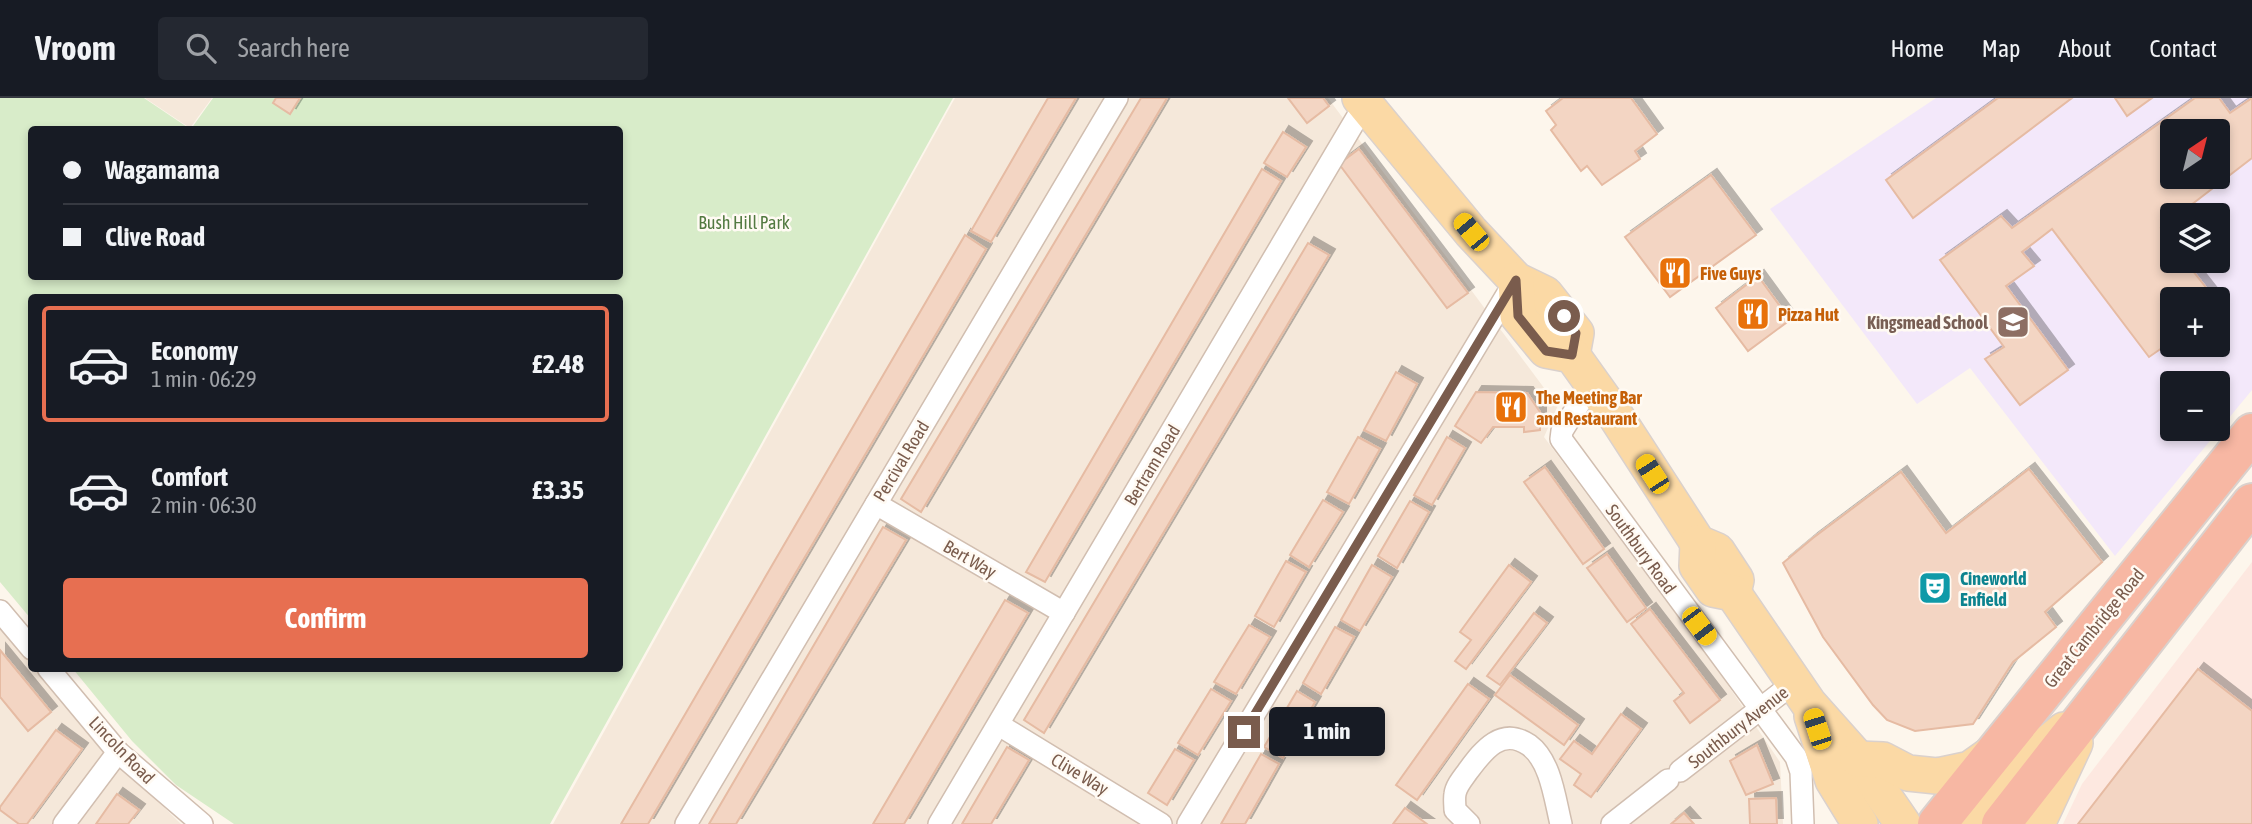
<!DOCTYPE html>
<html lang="en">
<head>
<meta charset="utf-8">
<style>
  :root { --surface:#171b24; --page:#242831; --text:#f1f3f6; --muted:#9ea1a6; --line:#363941; --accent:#e76f51 }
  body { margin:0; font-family:"Asap Condensed",sans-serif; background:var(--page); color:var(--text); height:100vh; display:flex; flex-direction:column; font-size:26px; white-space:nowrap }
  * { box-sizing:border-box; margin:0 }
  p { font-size:23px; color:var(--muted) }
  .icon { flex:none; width:38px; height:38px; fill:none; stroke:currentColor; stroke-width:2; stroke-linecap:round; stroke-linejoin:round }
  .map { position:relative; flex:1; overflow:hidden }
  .side { position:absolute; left:28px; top:196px; width:595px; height:378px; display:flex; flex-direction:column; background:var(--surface); border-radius:7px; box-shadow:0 4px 10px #0003 }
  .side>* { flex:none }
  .hud { position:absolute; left:28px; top:28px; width:595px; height:154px; border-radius:7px; box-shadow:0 4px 10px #0003; display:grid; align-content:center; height:154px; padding:0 35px; background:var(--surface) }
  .needle { width:46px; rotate:35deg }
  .controls { position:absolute; left:2160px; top:21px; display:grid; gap:14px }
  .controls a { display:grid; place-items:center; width:70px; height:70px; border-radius:7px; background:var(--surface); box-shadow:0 4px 10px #0003; font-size:35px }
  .end { position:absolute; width:32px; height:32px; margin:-16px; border:9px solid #7a5c4d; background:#fff; box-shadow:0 0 0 4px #fff }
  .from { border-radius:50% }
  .bubble { position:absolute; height:49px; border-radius:7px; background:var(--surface); box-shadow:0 4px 10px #0003; font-size:23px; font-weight:700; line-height:49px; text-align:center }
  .car { position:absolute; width:21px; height:42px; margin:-21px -10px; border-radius:9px; box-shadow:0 0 5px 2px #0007; background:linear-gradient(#f5c518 24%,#345 0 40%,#f5c518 0 76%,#345 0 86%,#f5c518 0) }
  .hud b { display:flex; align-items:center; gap:24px; height:66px; font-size:26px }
  .hud b+b { border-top:2px solid var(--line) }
  .hud i { width:18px; height:18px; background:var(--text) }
  ul { padding:12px 0 0; list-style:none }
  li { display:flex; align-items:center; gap:21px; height:116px; margin:0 14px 10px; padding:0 21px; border:4px solid transparent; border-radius:7px }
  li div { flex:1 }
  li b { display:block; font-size:26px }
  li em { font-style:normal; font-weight:700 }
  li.active { border-color:var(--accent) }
  li>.icon { width:63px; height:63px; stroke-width:1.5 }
  .primary-button { display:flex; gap:14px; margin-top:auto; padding:14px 35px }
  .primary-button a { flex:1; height:80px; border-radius:7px; background:var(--accent); color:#fff; font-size:28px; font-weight:700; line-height:80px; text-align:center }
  header { display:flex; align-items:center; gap:42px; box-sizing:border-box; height:98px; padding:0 35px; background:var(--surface); border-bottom:2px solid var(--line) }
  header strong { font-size:33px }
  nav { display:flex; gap:38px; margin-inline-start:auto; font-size:24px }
  .search { width:490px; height:63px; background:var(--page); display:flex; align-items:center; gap:18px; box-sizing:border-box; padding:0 24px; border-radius:7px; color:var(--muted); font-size:26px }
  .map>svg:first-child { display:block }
  .residential { fill:#f5e8da }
  .commercial { fill:#fde8e0 }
  .education { fill:#f3e8fa; fill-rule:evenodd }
  .green { fill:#d8ecc9 }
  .building { fill:#f3d5c3; stroke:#e6bba3; stroke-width:2; fill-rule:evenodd; filter:url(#shadow) }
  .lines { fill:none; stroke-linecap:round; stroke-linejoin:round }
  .street-casing { stroke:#d1beb0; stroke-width:24 }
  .primary-casing { stroke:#dad1cd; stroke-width:38 }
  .highway-casing { stroke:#dad1cd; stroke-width:42 }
  .street { stroke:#fff; stroke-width:21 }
  .primary { stroke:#fbd9a5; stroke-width:35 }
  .highway { stroke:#f7b7a3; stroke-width:38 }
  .route { stroke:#7a5c4d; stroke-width:9 }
  .labels { text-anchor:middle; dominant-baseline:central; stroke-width:5; stroke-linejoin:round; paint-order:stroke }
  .park-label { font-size:18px; fill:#537a41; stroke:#fffaf3 }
  .food-label { font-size:18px; font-weight:bold; fill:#c56008; stroke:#fffaf3; text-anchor:start }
  .education-label { font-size:18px; font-weight:bold; fill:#785e54; stroke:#fffaf3; text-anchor:end }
  .street-label { font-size:18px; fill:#7a5c4d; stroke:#fffaf3 }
  .culture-label { font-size:18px; font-weight:bold; fill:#0d838f; stroke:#fffaf3; text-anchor:start }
</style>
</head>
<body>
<header>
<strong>Vroom</strong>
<div class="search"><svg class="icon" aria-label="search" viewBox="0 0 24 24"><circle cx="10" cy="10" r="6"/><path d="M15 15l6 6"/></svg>Search here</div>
<nav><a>Home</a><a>Map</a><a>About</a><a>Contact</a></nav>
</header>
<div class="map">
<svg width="2252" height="726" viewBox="0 0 2252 726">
  <defs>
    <filter id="shadow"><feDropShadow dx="6" dy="-6" stdDeviation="0" flood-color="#0004"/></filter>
  </defs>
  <rect width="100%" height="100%" fill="#fdf6ec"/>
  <!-- residential -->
  <g class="residential">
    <polygon points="145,0 212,0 190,30"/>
    <polygon points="955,0 1328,0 1556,306 1559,305 1544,339 1719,574 1780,664 1783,726 553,726"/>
    <polygon points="0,528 31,564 32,570 37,571 118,665 181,726 0,726"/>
  </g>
  <!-- commercial -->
  <polygon class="commercial" points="2252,464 2252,726 2063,726 2082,686"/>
  <!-- education -->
  <path class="education" d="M1936,0h316v292l-137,166 -145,-188 -53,36 -147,-195zM2172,33h45v46h-45zM2172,117h45v46h-45zM2172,201h45v46h-45zM2172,285h45v46h-45z"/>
  <!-- green -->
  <polygon class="green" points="0,0 144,0 190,31 32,32 32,178 620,178 620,32 191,31 213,0 953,0 550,726 234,726 176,687 132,643 73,571 620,570 620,200 32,200 31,521 0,484"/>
  <!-- building -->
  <g class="building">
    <polygon points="276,0 300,0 290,16 273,5"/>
    <polygon points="1048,0 1076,0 991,144 971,133"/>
    <polygon points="1141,0 1167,0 921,414 901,401"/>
    <polygon points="1288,0 1323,0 1329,8 1307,25"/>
    <polygon points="1563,0 1631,0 1657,36 1635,53 1640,61 1602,87 1587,68 1581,73 1551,32 1556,27 1546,13"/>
    <polygon points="1998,0 2072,0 1913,120 1886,82"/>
    <polygon points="2115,0 2152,0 2127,18"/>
    <path d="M2195,0h24l11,15 22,-15v60l-74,57h-6v5l-11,8 11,15v18h13l30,38h-43v42l-23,16 -97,-128 -30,23 12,14 -28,20 62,84 -48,35 -35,-46 19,-12 -64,-87 61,-44 11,12zM2172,33h45v46h-45z"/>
    <polygon points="1283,34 1306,49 1287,79 1264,65"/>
    <polygon points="1359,51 1468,195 1447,210 1339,66"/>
    <polygon points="1262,71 1281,83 1045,484 1026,474"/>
    <polygon points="1711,77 1756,137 1670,199 1625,139"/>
    <polygon points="965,137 986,151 648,726 621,726"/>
    <polygon points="1308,145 1329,157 1044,635 1024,622"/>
    <polygon points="1758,178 1790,222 1748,253 1716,210"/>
    <polygon points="1396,274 1417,286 1386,343 1364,332"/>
    <polygon points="1476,294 1527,295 1540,314 1540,332 1524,334 1524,329 1493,329 1481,345 1455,328"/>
    <polygon points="1358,339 1380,351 1349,406 1327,394"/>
    <polygon points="1447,339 1465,350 1432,407 1414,397"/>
    <polygon points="1545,369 1604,451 1583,466 1524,384"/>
    <polygon points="2029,371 2102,464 2045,514 2056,529 2013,564 1973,626 1915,633 1887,622 1873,607 1823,539 1783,465 1813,440 1901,374 1946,435"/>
    <polygon points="1323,402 1343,414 1309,469 1290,457"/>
    <polygon points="1410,403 1429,414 1397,470 1378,458"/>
    <polygon points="883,429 906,442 736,726 709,726"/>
    <polygon points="1607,456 1646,510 1627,524 1587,470"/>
    <polygon points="1286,463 1306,474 1274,529 1255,518"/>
    <polygon points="1372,467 1392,479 1360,533 1341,522"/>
    <polygon points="1509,467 1531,484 1466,571 1455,563 1471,542 1460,534"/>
    <polygon points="1005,502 1028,515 904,726 873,726"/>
    <polygon points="1650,511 1720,602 1690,625 1674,603 1684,595 1631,526"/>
    <polygon points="1534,515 1547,525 1500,587 1487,578"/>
    <polygon points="1249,527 1270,539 1236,596 1214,584"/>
    <polygon points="1335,529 1354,539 1321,596 1303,585"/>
    <polygon points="0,552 51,614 28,633 0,599"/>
    <polygon points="2198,571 2252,613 2252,726 2078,726"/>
    <polygon points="1510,577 1578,627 1564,647 1495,597"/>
    <polygon points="1468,586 1489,601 1417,702 1396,687"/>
    <polygon points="1211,591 1231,603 1198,657 1178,645"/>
    <polygon points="1297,593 1315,604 1283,660 1264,649"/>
    <polygon points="1621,616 1641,631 1591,699 1574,687 1581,676 1560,661 1574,643 1592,656"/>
    <polygon points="56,632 82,651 27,726 19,726 0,712 0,709"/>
    <polygon points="1757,647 1773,686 1746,697 1730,663"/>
    <polygon points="1007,649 1029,662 991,726 962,726"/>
    <polygon points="1175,651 1194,662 1167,707 1148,695"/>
    <polygon points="1261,656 1279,666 1245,726 1221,726"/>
    <polygon points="117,696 139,712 128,726 96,726"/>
    <polygon points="1776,700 1777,726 1750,726 1749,701"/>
    <polygon points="1405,710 1427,726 1393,726"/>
    <polygon points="1684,715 1694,726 1671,726"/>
  </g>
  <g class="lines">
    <defs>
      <g id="street">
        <polyline points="1592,285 1562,333 1561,341 1796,659 1801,674 1803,726"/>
        <polyline points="876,406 1064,515"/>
        <polyline points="0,513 32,551"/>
        <polyline points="48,570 118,654 202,726"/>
        <polyline points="999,627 1161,726"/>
        <polyline points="1680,673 1795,584"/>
        <polyline points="64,726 118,654"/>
        <polyline points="686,726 1117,0"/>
        <polyline points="939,726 1356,21 1369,11"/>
        <polyline points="1188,726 1514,185"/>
        <path d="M1469,726l-14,-14c0,-5 -1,-11 0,-16 1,-8 8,-16 13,-23 15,-20 33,-45 61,-26 22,16 26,55 32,79"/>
        <polyline points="1612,726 1668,682"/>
      </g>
      <g id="primary">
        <polyline points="1360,0 1471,134 1516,182 1545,196 1576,235 1572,257"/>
        <polyline points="1516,182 1518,218 1546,252 1572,257 1617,320 1698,445 1717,453 1736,482 1733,495"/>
        <polyline points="1698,445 1697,468 1713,491 1733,495 1809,606 1858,661 1903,726"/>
        <polyline points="1812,618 1833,682 1860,726"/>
        <polyline points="1858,661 1883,662 1908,675 1937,678 1970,671 1994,654"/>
        <polyline points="1973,726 2020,668 2064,632"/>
        <polyline points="2037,726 2075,645"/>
      </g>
      <g id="highway">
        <polyline points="1937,726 2252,335"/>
        <polyline points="2001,726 2252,405"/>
      </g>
    </defs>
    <!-- street casing -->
    <use href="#street" class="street-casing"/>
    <!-- primary casing -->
    <use href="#primary" class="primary-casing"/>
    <!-- highway casing -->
    <use href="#highway" class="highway-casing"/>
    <!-- street -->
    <use href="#street" class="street"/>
    <!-- primary -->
    <use href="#primary" class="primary"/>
    <!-- highway -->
    <use href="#highway" class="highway"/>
  </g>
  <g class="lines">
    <!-- route -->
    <polyline class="route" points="1244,634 1516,182 1518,218 1546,253 1572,257 1576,235 1564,218"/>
  </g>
  <!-- icons -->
  <defs>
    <symbol id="restaurant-square" viewBox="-11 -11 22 22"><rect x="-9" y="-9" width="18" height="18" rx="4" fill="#e8710a" stroke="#fffaf3"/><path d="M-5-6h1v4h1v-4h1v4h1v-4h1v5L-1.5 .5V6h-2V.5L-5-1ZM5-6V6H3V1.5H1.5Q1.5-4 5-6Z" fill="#fff"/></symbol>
    <symbol id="school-square" viewBox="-11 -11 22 22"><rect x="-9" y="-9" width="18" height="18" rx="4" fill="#8d6e63" stroke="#fffaf3"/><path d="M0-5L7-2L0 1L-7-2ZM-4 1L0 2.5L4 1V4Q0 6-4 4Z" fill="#fff"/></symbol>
    <symbol id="theatre-square" viewBox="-11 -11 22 22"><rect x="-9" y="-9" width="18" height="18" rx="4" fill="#0f9aa8" stroke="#fffaf3"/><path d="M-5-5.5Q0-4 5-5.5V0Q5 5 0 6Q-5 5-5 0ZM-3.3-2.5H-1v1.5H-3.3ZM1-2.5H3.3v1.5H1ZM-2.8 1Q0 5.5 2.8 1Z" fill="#fff"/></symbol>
  </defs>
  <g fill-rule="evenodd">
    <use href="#restaurant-square" x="1656" y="156" width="38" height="38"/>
    <use href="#restaurant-square" x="1734" y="197" width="38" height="38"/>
    <use href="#school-square" x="1994" y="205" width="38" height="38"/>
    <use href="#restaurant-square" x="1492" y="290" width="38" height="38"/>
    <use href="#theatre-square" x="1916" y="471" width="38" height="38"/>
  </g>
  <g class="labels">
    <!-- park labels -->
    <g class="park-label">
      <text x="744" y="124">Bush Hill Park</text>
    </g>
    <!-- food labels -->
    <g class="food-label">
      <text x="1700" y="175">Five Guys</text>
      <text x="1778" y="216">Pizza Hut</text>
      <text x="1536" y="299">The Meeting Bar<tspan x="1536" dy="21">and Restaurant</tspan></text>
    </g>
    <!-- education labels -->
    <g class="education-label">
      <text x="1988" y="224">Kingsmead School</text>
    </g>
    <!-- street labels -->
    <g class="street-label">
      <text transform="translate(901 363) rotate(-59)">Percival Road</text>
      <text transform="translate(1152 367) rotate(-59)">Bertram Road</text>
      <text transform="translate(1641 451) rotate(54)">Southbury Road</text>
      <text transform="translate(970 461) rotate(30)">Bert Way</text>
      <text transform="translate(2094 530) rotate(-51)">Great Cambridge Road</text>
      <text transform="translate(1738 629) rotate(-38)">Southbury Avenue</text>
      <text transform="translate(122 652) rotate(46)">Lincoln Road</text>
      <text transform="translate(1080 676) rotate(31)">Clive Way</text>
    </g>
    <!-- culture labels -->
    <g class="culture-label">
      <text x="1960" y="480">Cineworld<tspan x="1960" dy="21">Enfield</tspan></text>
    </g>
  </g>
</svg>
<div class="controls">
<a><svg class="needle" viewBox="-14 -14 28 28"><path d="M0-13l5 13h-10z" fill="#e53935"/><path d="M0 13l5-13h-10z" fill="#9ea1a6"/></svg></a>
<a><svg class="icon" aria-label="layers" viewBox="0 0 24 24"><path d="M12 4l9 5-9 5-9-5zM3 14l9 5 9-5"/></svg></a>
<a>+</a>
<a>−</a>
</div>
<i class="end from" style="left:1564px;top:218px"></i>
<i class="end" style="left:1244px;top:634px"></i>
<div class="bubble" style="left:1269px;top:609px;width:116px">1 min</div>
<i class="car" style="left:1471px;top:134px;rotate:320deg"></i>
<i class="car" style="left:1652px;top:376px;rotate:327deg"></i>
<i class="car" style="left:1699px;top:528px;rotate:143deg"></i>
<i class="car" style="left:1817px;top:631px;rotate:342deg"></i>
<div class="hud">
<b><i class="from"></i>Wagamama</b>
<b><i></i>Clive Road</b>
</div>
<section class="side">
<ul>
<li class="active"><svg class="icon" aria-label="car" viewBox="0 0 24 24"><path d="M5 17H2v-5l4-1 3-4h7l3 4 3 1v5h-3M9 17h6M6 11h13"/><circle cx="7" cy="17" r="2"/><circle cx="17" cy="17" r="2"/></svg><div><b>Economy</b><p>1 min · 06:29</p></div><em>£2.48</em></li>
<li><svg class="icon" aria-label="car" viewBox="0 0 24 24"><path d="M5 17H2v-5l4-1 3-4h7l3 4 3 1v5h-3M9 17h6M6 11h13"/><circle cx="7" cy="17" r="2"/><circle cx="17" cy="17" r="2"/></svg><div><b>Comfort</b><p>2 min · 06:30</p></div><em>£3.35</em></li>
</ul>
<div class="primary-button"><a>Confirm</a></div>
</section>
</div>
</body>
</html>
